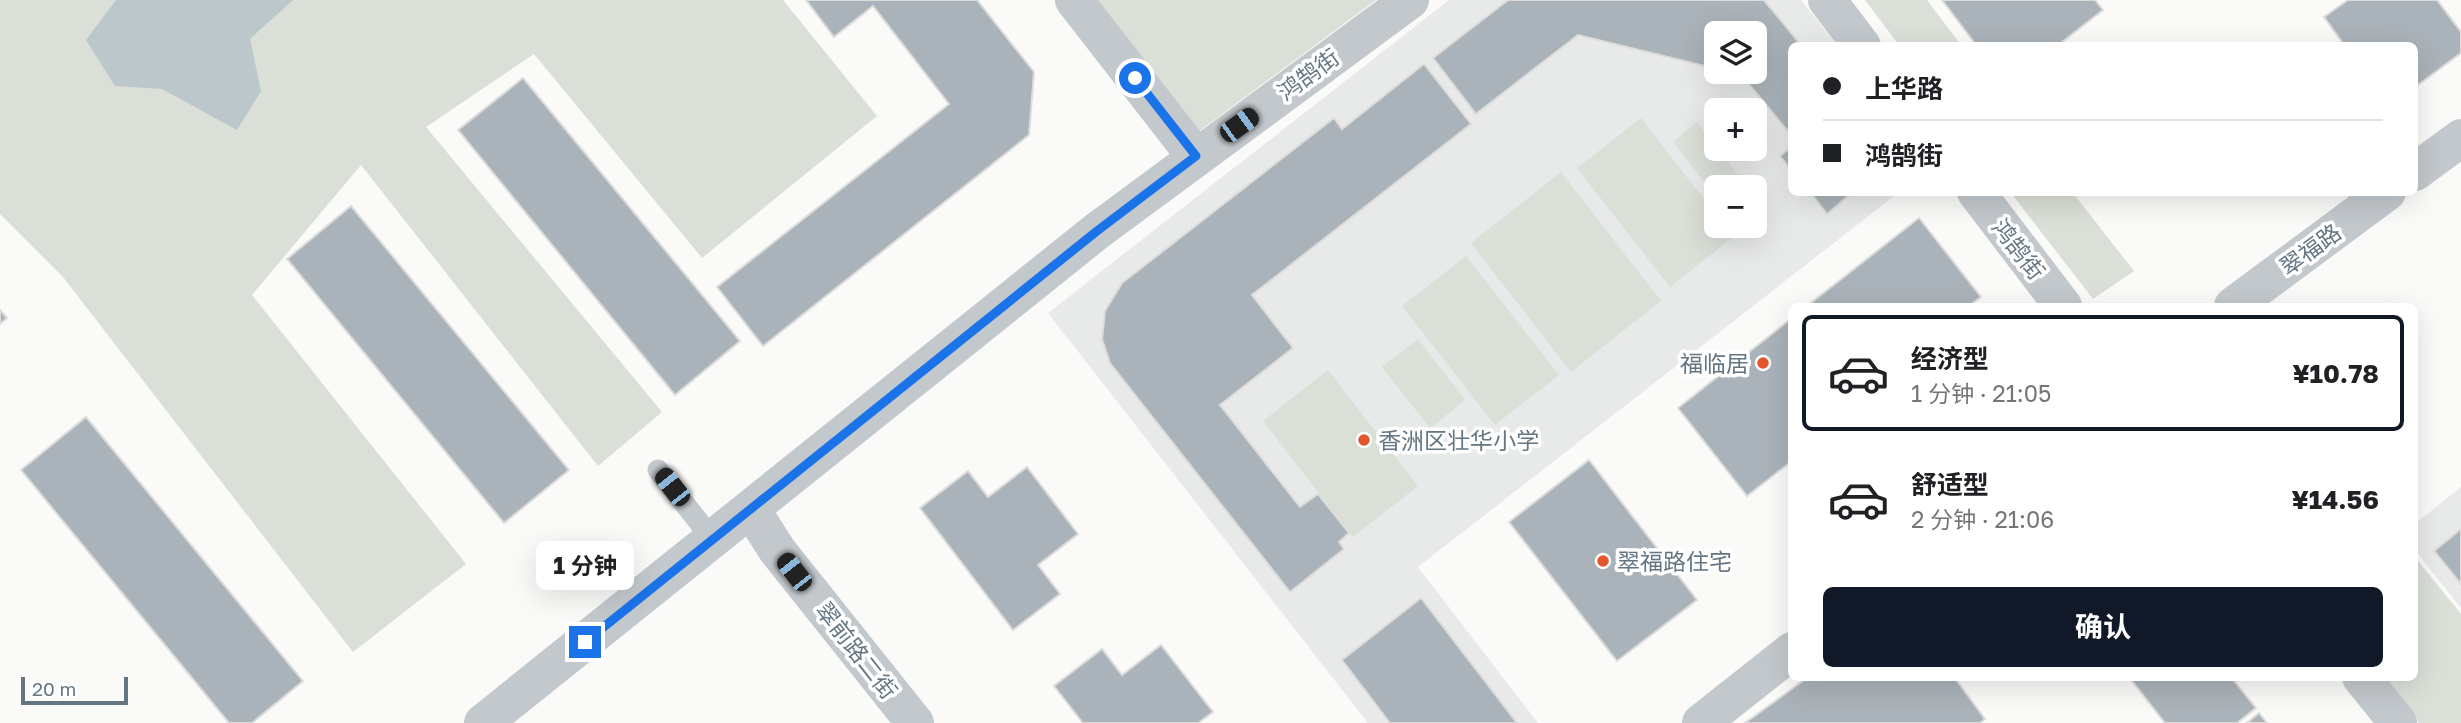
<!DOCTYPE html>
<html lang="zh">
<head>
<meta charset="utf-8">
<style>
  :root { --surface:#fff; --page:#f2f2f2; --text:#202124; --muted:#757577; --line:#e0e0e0; --accent:#111827 }
  body { margin:0; font-family:"Golos Text","Noto Sans SC",sans-serif; background:var(--page); color:var(--text); height:100vh; display:flex; flex-direction:column; font-size:26px; white-space:nowrap }
  * { box-sizing:border-box; margin:0 }
  p { font-size:23px; color:var(--muted) }
  .icon { flex:none; width:38px; height:38px; fill:none; stroke:currentColor; stroke-width:2; stroke-linecap:round; stroke-linejoin:round }
  .map { position:relative; flex:1; overflow:hidden }
  .details { position:absolute; left:1788px; top:303px; width:630px; height:378px; display:flex; flex-direction:column; background:var(--surface); border-radius:10px; box-shadow:0 7px 28px #0002 }
  .details>* { flex:none }
  .guide { position:absolute; left:1788px; top:42px; width:630px; height:154px; border-radius:10px; box-shadow:0 7px 28px #0002; display:grid; align-content:center; height:154px; padding:0 35px; background:var(--surface) }
  .buttons { position:absolute; left:1704px; top:21px; display:grid; gap:14px }
  .buttons a { display:grid; place-items:center; width:63px; height:63px; border-radius:10px; background:var(--surface); box-shadow:0 7px 28px #0002; font-size:35px }
  .scale { position:absolute; left:21px; bottom:18px; width:107px; box-sizing:border-box; padding-left:7px; border:4px solid #657683; border-top:0; font-size:19px; line-height:24px; white-space:nowrap; color:#657683; -webkit-text-stroke:5px #fff; paint-order:stroke }
  .end { position:absolute; width:32px; height:32px; margin:-16px; border:9px solid #1a73e8; background:#fff; box-shadow:0 0 0 4px #fff }
  .from { border-radius:50% }
  .bubble { position:absolute; height:49px; border-radius:10px; background:var(--surface); box-shadow:0 7px 28px #0002; font-size:23px; font-weight:700; line-height:49px; text-align:center }
  .car { position:absolute; width:21px; height:42px; margin:-21px -10px; border-radius:9px; box-shadow:0 0 5px 2px #0007; background:linear-gradient(#222 24%,#8ab4d8 0 40%,#222 0 76%,#8ab4d8 0 86%,#222 0) }
  .guide b { display:flex; align-items:center; gap:24px; height:66px; font-size:26px }
  .guide b+b { border-top:2px solid var(--line) }
  .guide i { width:18px; height:18px; background:var(--text) }
  ul { padding:12px 0 0; list-style:none }
  li { display:flex; align-items:center; gap:21px; height:116px; margin:0 14px 10px; padding:0 21px; border:4px solid transparent; border-radius:10px }
  li div { flex:1 }
  li b { display:block; font-size:26px }
  li em { font-style:normal; font-weight:700 }
  li.selected { border-color:var(--accent) }
  li>.icon { width:63px; height:63px; stroke-width:1.5 }
  .primary-button { display:flex; gap:14px; margin-top:auto; padding:14px 35px }
  .primary-button a { flex:1; height:80px; border-radius:10px; background:var(--accent); color:#fff; font-size:28px; font-weight:700; line-height:80px; text-align:center }
  .map>svg:first-child { display:block }
  .built { fill:#e8e9e9; fill-rule:evenodd }
  .green { fill:#dadfd7 }
  .water { fill:#bbc7cb }
  .building { fill:#aab3b9; stroke:#dcdcda; stroke-width:2 }
  .lines { fill:none; stroke-linecap:round; stroke-linejoin:round }
  .service { stroke:#c3c8cc; stroke-width:21 }
  .minor { stroke:#c3c8cc; stroke-width:38 }
  .route { stroke:#1a73e8; stroke-width:9 }
  .poi-dot { fill:#e4572e; stroke:#fff; stroke-width:2.5 }
  .labels { text-anchor:middle; dominant-baseline:central; stroke-width:7; stroke-linejoin:round; paint-order:stroke }
  .street-label { font-size:23px; fill:#657683; stroke:#fff }
  .poi-label { font-size:23px; fill:#657683; stroke:#fff; text-anchor:start }
</style>
</head>
<body>
<div class="map">
<svg width="2461" height="723" viewBox="0 0 2461 723">
  <rect width="100%" height="100%" fill="#fafaf8"/>
  <!-- built -->
  <g class="built">
    <path d="M1449,0h352l36,45 -45,1v146l106,1 -480,374 120,156h-170l-320,-410zM1717,33h38v39h-38zM1717,110h38v39h-38zM1717,187h38v39h-38z"/>
    <polygon points="2461,487 2461,608 2415,550 2415,524"/>
  </g>
  <!-- green -->
  <g class="green">
    <polygon points="0,0 783,0 877,116 702,258 534,54 426,127 662,412 598,466 361,165 252,295 466,564 353,652 63,277 0,214"/>
    <polygon points="1094,0 1376,0 1198,132"/>
    <polygon points="1865,0 1927,0 1961,45 1899,45"/>
    <polygon points="1641,118 1717,216 1717,226 1724,226 1733,237 1670,287 1577,168"/>
    <polygon points="1697,122 1742,180 1733,187 1717,187 1717,198 1673,142"/>
    <polygon points="1561,172 1661,301 1571,372 1471,243"/>
    <polygon points="2011,193 2073,193 2134,271 2093,299"/>
    <polygon points="1466,256 1559,375 1495,425 1402,306"/>
    <polygon points="1418,339 1465,400 1430,428 1382,367"/>
    <polygon points="1328,370 1418,486 1353,537 1263,421"/>
    <polygon points="2415,557 2461,614 2461,723 2419,723 2382,677 2415,677"/>
  </g>
  <!-- water -->
  <polygon class="water" points="116,0 293,0 250,39 261,91 237,130 162,89 115,86 86,40"/>
  <!-- building -->
  <g class="building">
    <polygon points="806,0 977,0 1034,72 1029,135 763,346 717,287 949,104 873,6 834,37"/>
    <polygon points="1508,0 1764,0 1802,46 1792,46 1792,136 1742,76 1726,72 1755,72 1755,33 1717,33 1717,69 1578,35 1476,114 1433,58"/>
    <polygon points="1942,0 2095,0 2103,10 2062,42 2065,46 1977,46"/>
    <polygon points="2348,0 2437,0 2461,32 2461,53 2415,87 2415,46 2345,46 2324,17"/>
    <polygon points="1424,64 1471,124 1252,295 1293,348 1220,405 1300,507 1318,494 1349,533 1339,542 1344,549 1290,592 1110,363 1102,339 1105,311 1122,283 1334,118 1342,129"/>
    <polygon points="523,78 740,341 675,395 458,130"/>
    <polygon points="1792,146 1792,171 1780,156"/>
    <polygon points="1810,192 1853,192 1827,214"/>
    <polygon points="351,206 569,470 504,523 287,259"/>
    <polygon points="1919,218 1981,297 1968,306 1807,306"/>
    <polygon points="0,310 7,318 0,324"/>
    <polygon points="1792,318 1792,461 1747,496 1678,408"/>
    <polygon points="86,417 303,681 252,723 229,723 21,470"/>
    <polygon points="1589,460 1697,600 1617,661 1509,522"/>
    <polygon points="1027,467 1078,534 1038,565 1060,594 1013,630 920,508 968,471 988,497"/>
    <polygon points="2461,529 2461,584 2434,551"/>
    <polygon points="1421,598 1517,723 1390,723 1342,660"/>
    <polygon points="1161,645 1213,712 1198,723 1083,723 1054,686 1102,649 1122,675"/>
    <polygon points="1808,677 1954,677 1985,719 1980,723 1745,723"/>
    <polygon points="2129,677 2231,677 2256,708 2237,723 2165,723"/>
    <polygon points="2259,713 2267,723 2247,723"/>
  </g>
  <g class="lines">
    <!-- service -->
    <polyline class="service" points="658,470 713,540"/>
    <!-- minor -->
    <g class="minor">
      <polyline points="1074,0 1196,157"/>
      <polyline points="1827,0 1862,46"/>
      <polyline points="2415,172 2461,138"/>
      <polyline points="1976,192 2063,306"/>
      <polyline points="2233,306 2387,192"/>
      <polyline points="751,509 777,550 915,723"/>
      <polyline points="2361,677 2398,723"/>
      <polyline points="483,723 1097,231 1410,0"/>
      <polyline points="1701,723 1792,651"/>
    </g>
  </g>
  <g class="lines">
    <!-- route -->
    <polyline class="route" points="585,642 1097,231 1196,156 1135,78"/>
  </g>
  <!-- markers -->
  <g class="poi-dot">
    <circle cx="1763" cy="363" r="7"/>
    <circle cx="1364" cy="440" r="7"/>
    <circle cx="1603" cy="561" r="7"/>
  </g>
  <g class="labels">
    <!-- street labels -->
    <g class="street-label">
      <text transform="translate(1308 74) rotate(-36)">鸿鹄街</text>
      <text transform="translate(2019 249) rotate(52)">鸿鹄街</text>
      <text transform="translate(2310 249) rotate(-36)">翠福路</text>
      <text transform="translate(857 650) rotate(52)">翠前路二街</text>
    </g>
    <!-- poi labels -->
    <g class="poi-label">
      <text x="1749" y="363" text-anchor="end">福临居</text>
      <text x="1378" y="440">香洲区壮华小学</text>
      <text x="1617" y="561">翠福路住宅</text>
    </g>
  </g>
</svg>
<div class="buttons">
<a><svg class="icon" aria-label="layers" viewBox="0 0 24 24"><path d="M12 4l9 5-9 5-9-5zM3 14l9 5 9-5"/></svg></a>
<a>+</a>
<a>−</a>
</div>
<div class="scale">20 m</div>
<i class="end from" style="left:1135px;top:78px"></i>
<i class="end" style="left:585px;top:642px"></i>
<div class="bubble" style="left:536px;top:541px;width:98px">1 分钟</div>
<i class="car" style="left:1239px;top:125px;rotate:54deg"></i>
<i class="car" style="left:672px;top:487px;rotate:322deg"></i>
<i class="car" style="left:794px;top:572px;rotate:322deg"></i>
<div class="guide">
<b><i class="from"></i>上华路</b>
<b><i></i>鸿鹄街</b>
</div>
<section class="details">
<ul>
<li class="selected"><svg class="icon" aria-label="car" viewBox="0 0 24 24"><path d="M5 17H2v-5l4-1 3-4h7l3 4 3 1v5h-3M9 17h6M6 11h13"/><circle cx="7" cy="17" r="2"/><circle cx="17" cy="17" r="2"/></svg><div><b>经济型</b><p>1 分钟 · 21:05</p></div><em>¥10.78</em></li>
<li><svg class="icon" aria-label="car" viewBox="0 0 24 24"><path d="M5 17H2v-5l4-1 3-4h7l3 4 3 1v5h-3M9 17h6M6 11h13"/><circle cx="7" cy="17" r="2"/><circle cx="17" cy="17" r="2"/></svg><div><b>舒适型</b><p>2 分钟 · 21:06</p></div><em>¥14.56</em></li>
</ul>
<div class="primary-button"><a>确认</a></div>
</section>
</div>
</body>
</html>
